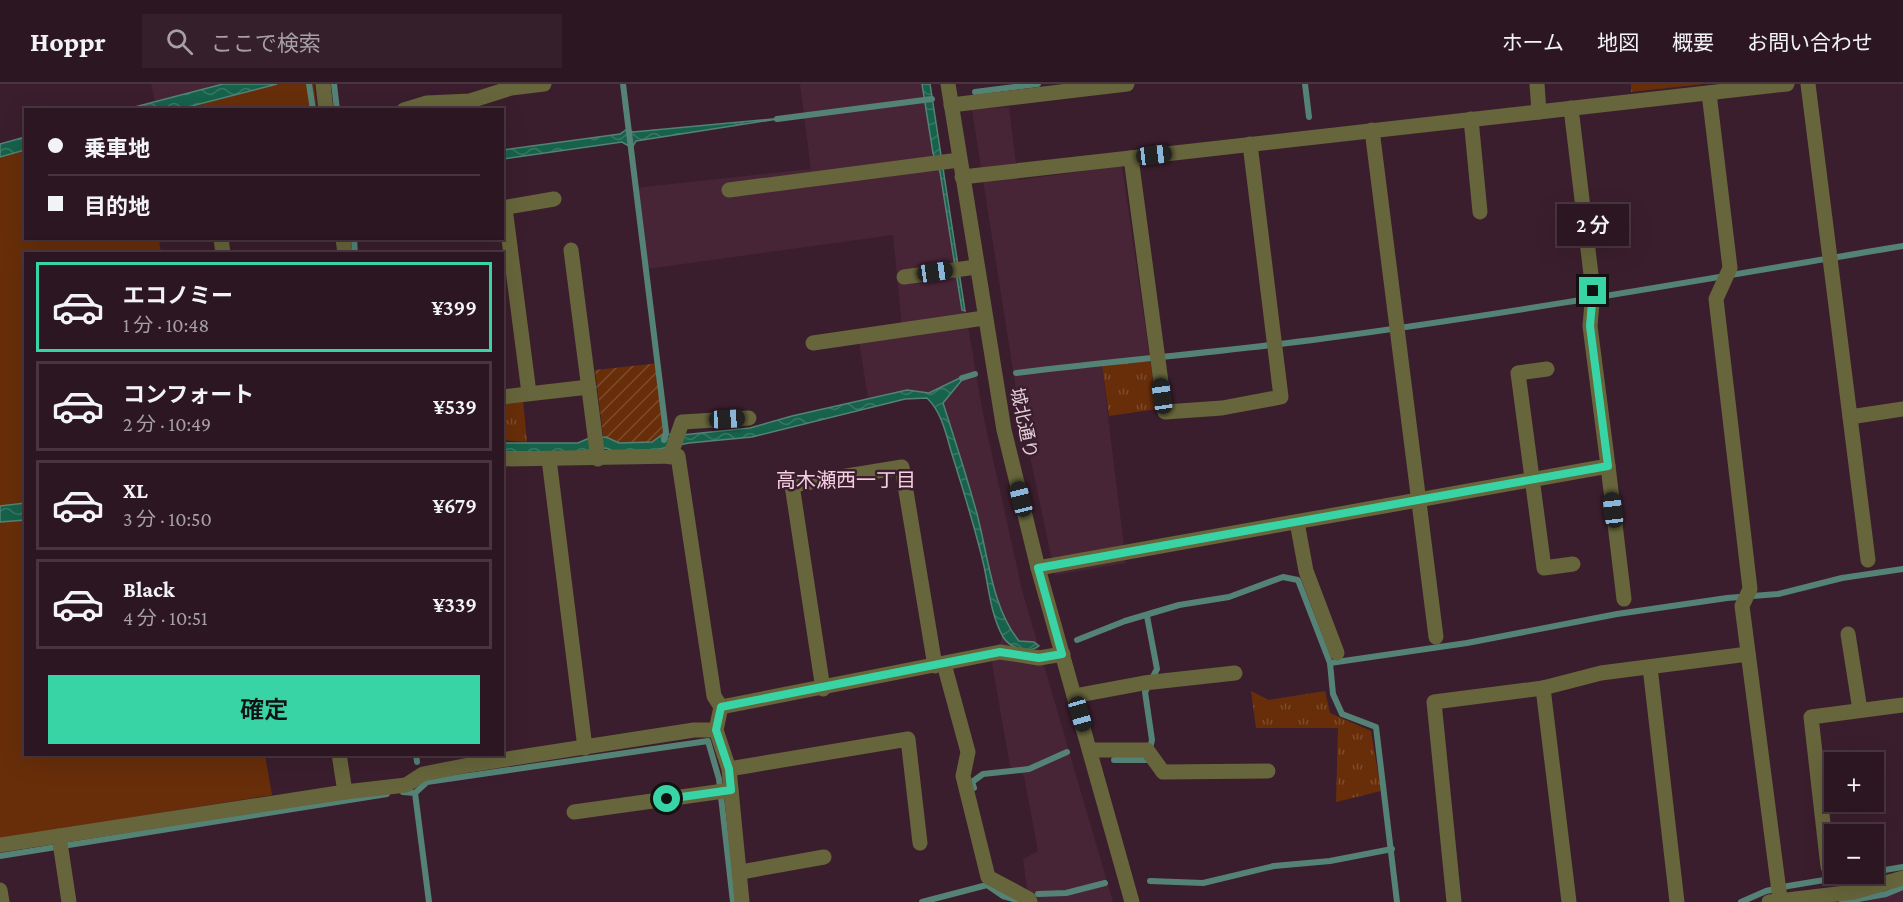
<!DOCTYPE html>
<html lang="ja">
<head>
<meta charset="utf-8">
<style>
  :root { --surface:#2c1622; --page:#341f2a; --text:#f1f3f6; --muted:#a69fa5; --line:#483540; --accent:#39d4a5 }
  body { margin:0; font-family:"Crimson Pro","Noto Sans JP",serif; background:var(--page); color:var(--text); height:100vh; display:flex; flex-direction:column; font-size:22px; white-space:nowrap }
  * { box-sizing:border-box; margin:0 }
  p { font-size:20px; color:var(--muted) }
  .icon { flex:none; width:33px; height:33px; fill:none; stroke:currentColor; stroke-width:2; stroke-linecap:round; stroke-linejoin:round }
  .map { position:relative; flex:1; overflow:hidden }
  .panel { position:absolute; left:24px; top:168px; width:480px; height:504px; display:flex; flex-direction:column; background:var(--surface); border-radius:0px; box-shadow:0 6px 24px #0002,0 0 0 2px var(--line) }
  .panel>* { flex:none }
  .banner { position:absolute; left:24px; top:24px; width:480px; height:132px; border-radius:0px; box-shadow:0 6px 24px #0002,0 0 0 2px var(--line); display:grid; align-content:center; height:132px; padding:0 24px; background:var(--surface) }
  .fabs { position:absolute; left:1824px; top:668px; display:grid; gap:12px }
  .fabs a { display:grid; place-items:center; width:60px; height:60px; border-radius:0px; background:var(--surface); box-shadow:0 6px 24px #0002,0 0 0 2px var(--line); font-size:30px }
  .end { position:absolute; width:27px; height:27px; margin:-14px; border:8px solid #39d4a5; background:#111; box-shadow:0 0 0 3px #111 }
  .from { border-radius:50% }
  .bubble { position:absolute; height:42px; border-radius:0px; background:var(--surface); box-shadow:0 6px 24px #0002,0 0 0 2px var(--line); font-size:20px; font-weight:600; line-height:42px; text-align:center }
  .car { position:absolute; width:18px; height:36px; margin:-18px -9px; border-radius:8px; box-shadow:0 0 4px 2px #0007; background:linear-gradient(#222 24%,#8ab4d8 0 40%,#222 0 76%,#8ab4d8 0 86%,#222 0) }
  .banner b { display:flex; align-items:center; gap:21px; height:57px; font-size:22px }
  .banner b+b { border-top:2px solid var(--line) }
  .banner i { width:15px; height:15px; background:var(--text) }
  ul { padding:10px 0 0; list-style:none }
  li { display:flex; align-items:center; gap:18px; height:90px; margin:0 12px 9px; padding:0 12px; border:3px solid var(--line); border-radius:0px }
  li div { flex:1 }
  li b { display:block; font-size:22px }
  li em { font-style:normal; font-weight:600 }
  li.active { border-color:var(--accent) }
  li>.icon { width:54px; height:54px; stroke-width:1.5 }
  .cta { display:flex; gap:12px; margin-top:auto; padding:12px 24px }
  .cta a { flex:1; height:69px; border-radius:0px; background:var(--accent); color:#111; font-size:24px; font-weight:600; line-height:69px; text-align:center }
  header { display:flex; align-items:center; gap:36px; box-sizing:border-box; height:84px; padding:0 30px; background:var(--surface); border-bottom:2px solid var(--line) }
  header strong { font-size:28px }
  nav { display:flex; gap:33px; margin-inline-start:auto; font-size:21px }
  .search { width:420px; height:54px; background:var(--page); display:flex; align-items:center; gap:15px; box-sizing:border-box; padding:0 21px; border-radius:0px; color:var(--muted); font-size:22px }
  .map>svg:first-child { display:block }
  .built { fill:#482437 }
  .grass { fill:url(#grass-tufts) }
  .garden { fill:url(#garden-furrows) }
  .pitch { fill:#682e0a }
  .water { fill:url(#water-waves); stroke:#548376; stroke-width:1.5 }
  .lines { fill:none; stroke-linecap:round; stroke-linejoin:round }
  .stream { stroke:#548376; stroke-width:6 }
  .minor { stroke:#66653b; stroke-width:15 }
  .tertiary { stroke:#66653b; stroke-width:15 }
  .route { stroke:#39d4a5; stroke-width:8 }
  .labels { text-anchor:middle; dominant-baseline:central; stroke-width:5; stroke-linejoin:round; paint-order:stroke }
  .street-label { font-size:18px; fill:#e4d0d9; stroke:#3b1e2d }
  .neighbourhood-label { font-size:20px; fill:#f7cfe2; stroke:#3b1e2d }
</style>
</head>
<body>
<header>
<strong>Hoppr</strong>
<div class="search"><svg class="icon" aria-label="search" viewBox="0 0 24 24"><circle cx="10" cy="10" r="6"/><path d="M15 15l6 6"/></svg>ここで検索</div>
<nav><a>ホーム</a><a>地図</a><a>概要</a><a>お問い合わせ</a></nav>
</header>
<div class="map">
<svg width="1903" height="818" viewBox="0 0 1903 818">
  <defs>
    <pattern id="grass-tufts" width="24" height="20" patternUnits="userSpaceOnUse" patternTransform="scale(1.5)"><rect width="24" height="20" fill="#682e0a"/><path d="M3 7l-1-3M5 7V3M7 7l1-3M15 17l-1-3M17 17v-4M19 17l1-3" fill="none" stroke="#7d4b2d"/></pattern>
    <pattern id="garden-furrows" width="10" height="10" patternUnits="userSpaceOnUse" patternTransform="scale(1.5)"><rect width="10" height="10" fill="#682e0a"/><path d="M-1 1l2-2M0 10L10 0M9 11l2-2" fill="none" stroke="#7d4b2d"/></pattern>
    <pattern id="water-waves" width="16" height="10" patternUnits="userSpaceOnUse" patternTransform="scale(1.5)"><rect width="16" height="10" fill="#16624b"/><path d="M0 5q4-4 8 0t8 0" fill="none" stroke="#387764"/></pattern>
  </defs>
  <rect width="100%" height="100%" fill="#3b1e2d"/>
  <!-- built -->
  <g class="built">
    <polygon points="151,0 222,0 155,18"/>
    <polygon points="800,0 927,0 983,330 1022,506 1113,818 1029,818 1023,775 1038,767 1024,692 1010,682 992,579 1004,549 975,431 938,314 907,310 869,320 859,257 903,252 893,151 647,185 635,104 811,85"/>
    <polygon points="1009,23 1018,96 1122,82 1150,275 1102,282 1126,479 1055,491 1016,305 972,26"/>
    <polygon points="1903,801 1903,818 1807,818 1883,809"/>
  </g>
  <!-- grass -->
  <g class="grass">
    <polygon points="1631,0 1704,0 1631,8"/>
    <polygon points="1150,275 1157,325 1109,332 1102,281"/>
    <polygon points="523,315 527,358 503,356 503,319"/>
    <polygon points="1251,607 1269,616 1325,607 1330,629 1371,647 1381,707 1336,718 1338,644 1256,644"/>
  </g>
  <!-- garden -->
  <polygon class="garden" points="660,279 670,361 634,364 604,358 595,286"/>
  <!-- pitch -->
  <g class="pitch">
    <polygon points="277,0 314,0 317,25 180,26"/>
    <polygon points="25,66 26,154 159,155 161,169 26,170 26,670 265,671 272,711 0,755 0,73"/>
  </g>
  <!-- water -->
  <g class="water">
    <polygon points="223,0 277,0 180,25 127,25"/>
    <polygon points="922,0 930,0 965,227 962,226 940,88 933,69"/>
    <polygon points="784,34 636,57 632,64 622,58 503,75 503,66 620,50 627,45 633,48"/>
    <polygon points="25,53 25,66 0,73 0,60"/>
    <path d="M966,291l-23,28c12,37 24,74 34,111 11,41 15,94 42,127l15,1 5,4c-11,8 -29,2 -36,-9 -12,-22 -14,-47 -19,-71 -9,-39 -21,-77 -33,-115 -5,-18 -10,-40 -24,-53l-22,1 -153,38 -63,6 -35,7 -41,1 -7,-3 -30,4h-73l-1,-9h76l9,-4 19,-2 13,6 33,-1 14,-10 6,4 78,-8 42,-12 115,-26 22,3z"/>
    <polygon points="25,419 25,436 0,438 0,422"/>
  </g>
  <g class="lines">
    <!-- stream -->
    <g class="stream">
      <polyline points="309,0 313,26"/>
      <polyline points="334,0 337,26"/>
      <polyline points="623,0 666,348 664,356"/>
      <polyline points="1305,0 1309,33"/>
      <polyline points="975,8 1038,0"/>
      <polyline points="777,35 932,15"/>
      <polyline points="354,154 355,170"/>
      <path d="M1016,289c104,-13 208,-21 311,-35 193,-26 384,-60 576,-92"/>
      <polyline points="962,294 975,290"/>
      <polyline points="1077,556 1125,537 1179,521 1229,513 1283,493 1298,496 1330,579 1333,610 1342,630 1376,643 1397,818"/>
      <polyline points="1330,579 1467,559 1617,530 1727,514 1778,510 1842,494 1903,485"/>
      <polyline points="416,670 417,678"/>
      <polyline points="1114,676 1147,676 1152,656 1145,608 1157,585 1147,532"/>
      <polyline points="974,704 972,698 983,690 1029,685 1067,668"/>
      <polyline points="403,708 415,709 429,818"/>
      <polyline points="415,709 427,698 708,657 719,695 733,818"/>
      <polyline points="0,772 387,710"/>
      <polyline points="1150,797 1203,799 1274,782 1330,777 1392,765"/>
      <polyline points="1038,810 1066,809 1105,799"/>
      <polyline points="922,818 987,801 1003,812 1020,817"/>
      <polyline points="1741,818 1766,807 1788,802 1903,783"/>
      <polyline points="1842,818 1886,810 1903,803"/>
    </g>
    <!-- minor -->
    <g class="minor">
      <polyline points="323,0 326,26"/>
      <polyline points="1537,0 1539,28"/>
      <polyline points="1808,0 1850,333 1903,325"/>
      <polyline points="1709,9 1730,184 1716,215 1750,505 1742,522 1780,815"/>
      <polyline points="951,21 1127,0"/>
      <polyline points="404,26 427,19 470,17 511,4 544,0"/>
      <polyline points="1471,35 1480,128"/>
      <polyline points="1372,46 1436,553"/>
      <polyline points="1131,74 1165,328 1222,324 1281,313 1250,60"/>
      <polyline points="962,93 1787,0"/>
      <polyline points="729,106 959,76"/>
      <polyline points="502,124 554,115"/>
      <polyline points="505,124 529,309"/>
      <polyline points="221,154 223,170"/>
      <polyline points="343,154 345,170"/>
      <polyline points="571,166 598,375"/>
      <polyline points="904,193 976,183"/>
      <polyline points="813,259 984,234"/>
      <polyline points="1547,285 1518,289 1544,484 1573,480"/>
      <polyline points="502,313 589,303"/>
      <polyline points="1850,333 1868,476"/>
      <polyline points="670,373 682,338 749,334"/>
      <polyline points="502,375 678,372 714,612 721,623"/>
      <polyline points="549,375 585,664"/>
      <polyline points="1608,382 1624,515"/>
      <polyline points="1297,438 1306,487 1337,569"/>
      <polyline points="1038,484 1608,382 1590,242 1593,207 1571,24"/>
      <polyline points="1848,550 1860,626"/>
      <polyline points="944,580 968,668 963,692 988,793 1029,815 1030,818"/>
      <polyline points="1650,583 1677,818"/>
      <polyline points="1543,604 1569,818"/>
      <polyline points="823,605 792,401 902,383 935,582"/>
      <polyline points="1074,612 1144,599 1235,589"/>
      <polyline points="716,646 721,623 1000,568 1039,574 1063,570"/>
      <polyline points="1090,666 1147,666 1163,688 1268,687"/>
      <polyline points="339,670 345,708"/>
      <polyline points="729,685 908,655 920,759"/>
      <polyline points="574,728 731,706"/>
      <polyline points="59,752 69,818"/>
      <polyline points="0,761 345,708 406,701 423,690 469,681 694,646 716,646 729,685 742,818"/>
      <polyline points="1828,783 1811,633 1903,621"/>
      <polyline points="741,788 824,773"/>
      <polyline points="0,806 2,818"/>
      <polyline points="1454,818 1434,618 1543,604 1601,589 1748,570"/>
      <polyline points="1769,818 1854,808 1903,794"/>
    </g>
    <!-- tertiary -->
    <polyline class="tertiary" points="948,0 1004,346 1038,484 1132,818"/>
  </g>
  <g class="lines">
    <!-- route -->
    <polyline class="route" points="667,715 731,706 729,685 716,646 721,623 1000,568 1039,574 1062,570 1038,484 1608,382 1590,242 1593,207"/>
  </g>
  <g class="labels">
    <!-- street labels -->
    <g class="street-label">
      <text transform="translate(1024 339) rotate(78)">城北通り</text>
    </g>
    <!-- neighbourhood labels -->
    <g class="neighbourhood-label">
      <text x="846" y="396">高木瀬西一丁目</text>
    </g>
  </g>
</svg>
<div class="fabs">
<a>+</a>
<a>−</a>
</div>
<i class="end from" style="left:667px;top:715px"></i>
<i class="end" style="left:1593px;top:207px"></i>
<div class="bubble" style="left:1557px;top:120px;width:72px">2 分</div>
<i class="car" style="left:1154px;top:71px;rotate:83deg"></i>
<i class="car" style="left:935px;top:188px;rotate:82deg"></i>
<i class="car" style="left:1162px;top:312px;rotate:352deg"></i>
<i class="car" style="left:727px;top:335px;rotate:87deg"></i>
<i class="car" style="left:1021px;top:415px;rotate:346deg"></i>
<i class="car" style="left:1613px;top:426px;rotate:353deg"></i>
<i class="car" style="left:1080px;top:630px;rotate:164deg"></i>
<div class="banner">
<b><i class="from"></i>乗車地</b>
<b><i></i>目的地</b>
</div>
<section class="panel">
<ul>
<li class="active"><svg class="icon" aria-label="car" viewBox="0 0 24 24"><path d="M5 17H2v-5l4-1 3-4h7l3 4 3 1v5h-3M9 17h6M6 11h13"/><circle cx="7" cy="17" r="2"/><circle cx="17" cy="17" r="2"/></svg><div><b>エコノミー</b><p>1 分 · 10:48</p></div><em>¥399</em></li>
<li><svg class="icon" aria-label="car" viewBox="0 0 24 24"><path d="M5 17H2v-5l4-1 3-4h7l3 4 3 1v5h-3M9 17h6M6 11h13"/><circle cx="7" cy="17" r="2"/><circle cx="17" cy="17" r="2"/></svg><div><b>コンフォート</b><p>2 分 · 10:49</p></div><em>¥539</em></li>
<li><svg class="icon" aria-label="car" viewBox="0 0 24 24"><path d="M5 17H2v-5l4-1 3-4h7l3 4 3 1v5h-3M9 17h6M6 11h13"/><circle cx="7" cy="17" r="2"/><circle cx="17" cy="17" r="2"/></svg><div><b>XL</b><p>3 分 · 10:50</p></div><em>¥679</em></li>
<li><svg class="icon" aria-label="car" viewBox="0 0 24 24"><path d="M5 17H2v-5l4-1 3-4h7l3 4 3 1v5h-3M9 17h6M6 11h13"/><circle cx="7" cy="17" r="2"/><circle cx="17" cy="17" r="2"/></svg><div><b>Black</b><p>4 分 · 10:51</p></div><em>¥339</em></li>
</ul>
<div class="cta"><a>確定</a></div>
</section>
</div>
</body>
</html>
